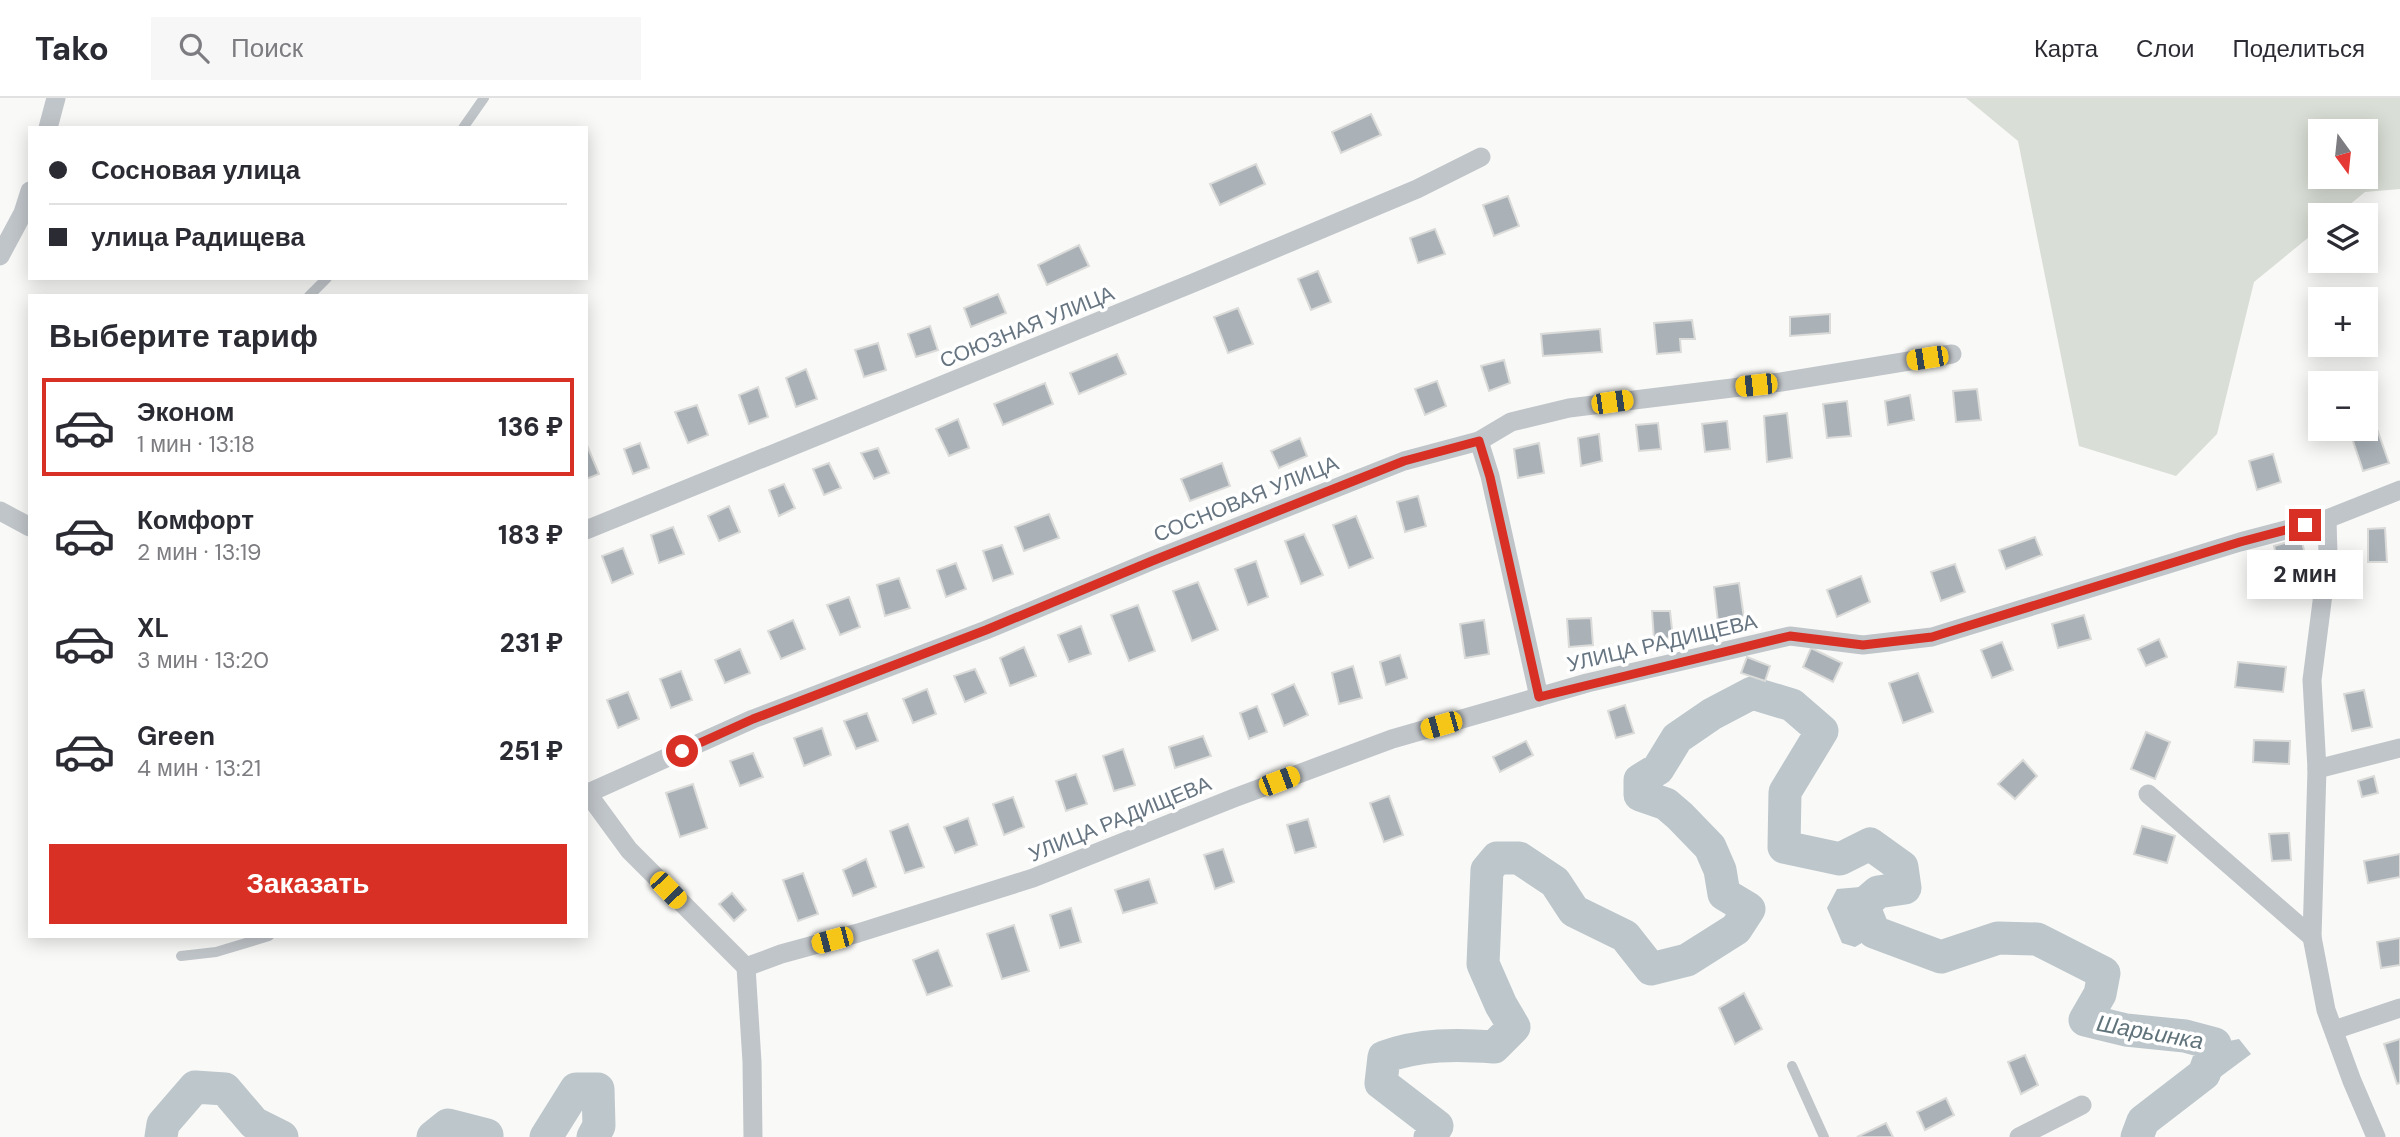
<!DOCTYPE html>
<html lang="ru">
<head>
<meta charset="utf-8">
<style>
  :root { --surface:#fff; --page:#f7f7f7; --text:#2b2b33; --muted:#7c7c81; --line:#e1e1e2; --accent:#d93025 }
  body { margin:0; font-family:"DM Sans",sans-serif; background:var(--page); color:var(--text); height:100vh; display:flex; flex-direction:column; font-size:26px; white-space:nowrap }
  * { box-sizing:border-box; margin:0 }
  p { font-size:23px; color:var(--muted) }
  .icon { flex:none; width:38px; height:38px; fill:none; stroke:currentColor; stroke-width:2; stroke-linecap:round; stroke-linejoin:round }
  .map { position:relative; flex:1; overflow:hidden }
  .panel { position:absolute; left:28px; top:196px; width:560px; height:644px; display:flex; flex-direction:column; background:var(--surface); border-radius:0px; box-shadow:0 4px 18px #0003 }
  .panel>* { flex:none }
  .banner { position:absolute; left:28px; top:28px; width:560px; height:154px; border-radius:0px; box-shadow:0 4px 18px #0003; display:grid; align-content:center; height:154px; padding:0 21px; background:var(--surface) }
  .needle { width:46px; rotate:165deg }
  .tools { position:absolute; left:2308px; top:21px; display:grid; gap:14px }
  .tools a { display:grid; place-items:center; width:70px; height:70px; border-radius:0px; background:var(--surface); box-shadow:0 4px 18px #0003; font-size:35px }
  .end { position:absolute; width:32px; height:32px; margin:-16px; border:9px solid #d93025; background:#fff; box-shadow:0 0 0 4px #fff }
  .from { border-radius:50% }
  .bubble { position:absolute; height:49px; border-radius:0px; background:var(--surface); box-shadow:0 4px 18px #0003; font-size:23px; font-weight:800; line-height:49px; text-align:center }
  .car { position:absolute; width:21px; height:42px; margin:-21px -10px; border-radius:9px; box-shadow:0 0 5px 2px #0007; background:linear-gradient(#f5c518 24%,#345 0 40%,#f5c518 0 76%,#345 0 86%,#f5c518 0) }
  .banner b { display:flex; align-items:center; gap:24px; height:66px; font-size:26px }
  .banner b+b { border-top:2px solid var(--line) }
  .banner i { width:18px; height:18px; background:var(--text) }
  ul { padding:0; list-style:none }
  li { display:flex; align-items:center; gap:21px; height:98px; margin:0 14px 10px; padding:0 7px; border:4px solid transparent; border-radius:0px }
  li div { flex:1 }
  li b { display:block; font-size:26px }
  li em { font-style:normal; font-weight:800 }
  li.current { border-color:var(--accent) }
  li>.icon { width:63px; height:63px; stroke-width:1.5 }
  h2 { padding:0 21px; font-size:32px; line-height:84px }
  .primary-button { display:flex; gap:14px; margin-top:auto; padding:14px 21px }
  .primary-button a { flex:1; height:80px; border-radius:0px; background:var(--accent); color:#fff; font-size:28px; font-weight:800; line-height:80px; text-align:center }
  header { display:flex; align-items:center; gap:42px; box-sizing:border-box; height:98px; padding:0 35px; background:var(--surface); border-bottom:2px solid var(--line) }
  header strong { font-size:33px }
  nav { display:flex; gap:38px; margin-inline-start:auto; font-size:24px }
  .search { width:490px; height:63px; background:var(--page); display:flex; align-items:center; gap:18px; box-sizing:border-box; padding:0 24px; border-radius:0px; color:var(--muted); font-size:26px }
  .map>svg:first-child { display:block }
  .green { fill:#d9ded6; fill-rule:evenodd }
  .water { fill:#bcc6cb }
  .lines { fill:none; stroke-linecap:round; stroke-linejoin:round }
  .river { stroke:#bcc6cb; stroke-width:33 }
  .building { fill:#aab2b8; stroke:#dbdbd9; stroke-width:2 }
  .lane { stroke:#c0c5c9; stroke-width:10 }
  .street { stroke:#c0c5c9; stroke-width:19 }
  .route { stroke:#d93025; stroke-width:9 }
  .labels { text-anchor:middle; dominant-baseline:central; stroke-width:7; stroke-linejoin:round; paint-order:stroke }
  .street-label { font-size:21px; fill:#667581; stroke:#fff }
  .water-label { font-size:23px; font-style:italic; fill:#60737b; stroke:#fff }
</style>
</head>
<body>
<header>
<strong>Tako</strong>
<div class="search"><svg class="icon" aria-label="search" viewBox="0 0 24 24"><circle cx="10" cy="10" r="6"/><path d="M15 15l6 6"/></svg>Поиск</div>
<nav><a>Карта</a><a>Слои</a><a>Поделиться</a></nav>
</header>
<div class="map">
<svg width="2400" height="1039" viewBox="0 0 2400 1039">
  <rect width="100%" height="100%" fill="#f9f9f7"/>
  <!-- green -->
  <path class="green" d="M1966,0h434v91l-35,3 -28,23h-17v13l-66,54 -37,152 -41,42 -97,-30 -61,-305zM2320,33h46v46h-46z"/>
  <!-- water -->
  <g class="water">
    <polygon points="1872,788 1875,807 1863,807 1870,840 1855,849 1842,845 1827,810 1837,791"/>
    <polygon points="2239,941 2251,956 2220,979 2198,963 2204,948"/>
  </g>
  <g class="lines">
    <!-- river -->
    <g class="river">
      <polyline points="161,1039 163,1026 195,989 225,991 254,1025 282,1039"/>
      <polyline points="433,1039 448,1027 487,1037 487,1039"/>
      <polyline points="546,1039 576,991 598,991 599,1028 593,1039"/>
      <path d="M1430,1039l7,-11 -56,-43 3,-26c37,-13 72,-13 110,-10l20,-20 -13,-22 -18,-41 4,-94 10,-12h22l36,24 19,29 51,25 26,33 36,-9 49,-31 13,-20 -25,-15 -4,-24 -10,-23 -30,-31 -14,-12 -26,-9v-15l18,-11 19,-31 35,-24 40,-21 40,12 30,26 -37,61 -1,55 56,12 30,-15 32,23 3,21 -27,4 -15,13 11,27 67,25 57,-19 39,1 67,34 -4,21 -15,26 41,10 59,6 30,8 -11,30 -61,47 -6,16"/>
    </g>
  </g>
  <!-- building -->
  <g class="building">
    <polygon points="1371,16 1381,37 1341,55 1332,34"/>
    <polygon points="1256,66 1265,86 1220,107 1210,86"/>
    <polygon points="1508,98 1519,128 1494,138 1483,107"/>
    <polygon points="1435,131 1445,156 1418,165 1410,140"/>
    <polygon points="1079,147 1089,168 1047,187 1038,167"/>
    <polygon points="1318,173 1331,204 1311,212 1298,181"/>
    <polygon points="998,196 1006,215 971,229 964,210"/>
    <polygon points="1238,210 1253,246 1228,255 1214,219"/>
    <polygon points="1830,216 1830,235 1790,238 1790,219"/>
    <polygon points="1692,222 1695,241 1680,241 1681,254 1657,256 1654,225"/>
    <polygon points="930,228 938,252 916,259 908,236"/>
    <polygon points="1600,231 1602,254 1543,258 1541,236"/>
    <polygon points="878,245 886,272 864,279 855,252"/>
    <polygon points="1117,256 1126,276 1079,296 1070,275"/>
    <polygon points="1504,262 1510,285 1489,293 1481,268"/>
    <polygon points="806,271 817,301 796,309 786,280"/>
    <polygon points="1437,283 1446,308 1425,317 1415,291"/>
    <polygon points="1045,285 1053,306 1003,327 994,306"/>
    <polygon points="758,289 768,319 749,326 739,297"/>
    <polygon points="1977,291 1981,322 1956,324 1953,293"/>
    <polygon points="1910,297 1914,322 1888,327 1885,303"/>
    <polygon points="1847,303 1851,338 1827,340 1823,306"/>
    <polygon points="697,307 708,337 688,345 675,314"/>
    <polygon points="1787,315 1792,360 1767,364 1764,318"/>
    <polygon points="958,321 969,350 949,358 936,331"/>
    <polygon points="1727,323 1730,351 1705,354 1702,326"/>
    <polygon points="1658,325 1661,351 1639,353 1636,327"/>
    <polygon points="2377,331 2389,365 2363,373 2352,340"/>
    <polygon points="1599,336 1602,363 1581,368 1578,340"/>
    <polygon points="1300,340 1307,358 1279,370 1271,353"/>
    <polygon points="586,345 599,376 586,381"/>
    <polygon points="640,345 649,370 633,376 624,351"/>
    <polygon points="1539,345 1544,375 1518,380 1514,351"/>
    <polygon points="878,350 889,375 874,381 861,355"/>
    <polygon points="2273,356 2281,384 2257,392 2249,363"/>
    <polygon points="829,365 841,390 824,397 813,371"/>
    <polygon points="1222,365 1230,388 1190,403 1181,381"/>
    <polygon points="784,386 795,410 779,418 769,392"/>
    <polygon points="1418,398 1426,428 1405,434 1397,404"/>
    <polygon points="729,408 740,434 719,443 708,418"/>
    <polygon points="1049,416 1059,440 1024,453 1015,429"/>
    <polygon points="1356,418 1373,460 1349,470 1333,427"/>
    <polygon points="673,429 684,456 659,465 651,437"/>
    <polygon points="2385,430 2387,464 2368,464 2368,431"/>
    <polygon points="1304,436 1323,477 1301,486 1285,443"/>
    <polygon points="2035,439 2042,457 2006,471 1999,452"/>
    <polygon points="2301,440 2310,476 2283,485 2274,448"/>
    <polygon points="1002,447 1013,476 993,483 983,453"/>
    <polygon points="623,450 633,476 612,485 602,458"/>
    <polygon points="1256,463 1268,499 1248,507 1235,471"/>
    <polygon points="956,465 966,491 946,499 937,472"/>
    <polygon points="1955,466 1965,494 1941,503 1931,474"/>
    <polygon points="1861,478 1870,504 1837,519 1827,492"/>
    <polygon points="899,480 910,510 885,518 877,487"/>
    <polygon points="1198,484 1218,532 1192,543 1173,493"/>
    <polygon points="1739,485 1744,520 1718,524 1714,489"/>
    <polygon points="849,499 860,529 840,537 827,507"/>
    <polygon points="1138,507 1155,553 1129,563 1111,517"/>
    <polygon points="1652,513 1670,513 1673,540 1654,542"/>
    <polygon points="2084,517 2091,541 2058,550 2052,526"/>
    <polygon points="1591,520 1593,547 1569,549 1567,521"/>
    <polygon points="793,522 805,551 781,561 768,533"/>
    <polygon points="1484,522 1489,556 1465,560 1460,526"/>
    <polygon points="1081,528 1091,556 1069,564 1058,537"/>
    <polygon points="2159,541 2167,559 2146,568 2138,551"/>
    <polygon points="2002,544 2013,572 1992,580 1981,552"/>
    <polygon points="1024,549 1036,578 1010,588 1000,560"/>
    <polygon points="1811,550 1842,565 1833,584 1803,569"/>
    <polygon points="740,551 750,575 725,585 715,562"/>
    <polygon points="1400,557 1407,580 1386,587 1380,564"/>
    <polygon points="1747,559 1770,568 1765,583 1741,575"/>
    <polygon points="2238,564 2286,569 2283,594 2235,589"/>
    <polygon points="1353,568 1362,600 1339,606 1332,575"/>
    <polygon points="975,571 986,595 965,604 954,578"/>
    <polygon points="681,573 692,602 671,610 660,581"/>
    <polygon points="1918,575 1933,614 1903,625 1889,585"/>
    <polygon points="1294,586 1308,617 1284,628 1272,596"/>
    <polygon points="927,591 936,616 913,625 903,601"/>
    <polygon points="2364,592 2372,629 2352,633 2344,596"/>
    <polygon points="628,594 639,621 618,630 607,602"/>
    <polygon points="1625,607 1634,635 1616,640 1608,613"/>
    <polygon points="1257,608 1267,634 1249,641 1240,615"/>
    <polygon points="867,615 878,643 856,651 844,623"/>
    <polygon points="822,630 831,657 804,668 794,640"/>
    <polygon points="2146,634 2170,644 2155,681 2131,671"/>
    <polygon points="1203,638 1211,658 1175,670 1169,649"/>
    <polygon points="2254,642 2290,643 2289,666 2253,664"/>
    <polygon points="1526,643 1533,657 1500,674 1493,659"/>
    <polygon points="1123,651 1135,687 1114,693 1103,658"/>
    <polygon points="753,655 763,679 740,688 730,663"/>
    <polygon points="2023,662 2037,678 2015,701 1998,686"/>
    <polygon points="1076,676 1087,706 1066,713 1056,683"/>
    <polygon points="2374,678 2378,695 2362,699 2358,683"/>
    <polygon points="693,686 707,730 680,739 666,695"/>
    <polygon points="1389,698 1403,737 1384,744 1370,705"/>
    <polygon points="1013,699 1024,729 1004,737 993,706"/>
    <polygon points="968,720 977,747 955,755 944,729"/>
    <polygon points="1308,721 1316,749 1295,755 1287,727"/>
    <polygon points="908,726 924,769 905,775 890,733"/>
    <polygon points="2142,728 2175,738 2167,765 2134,756"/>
    <polygon points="2289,735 2291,762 2272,763 2269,736"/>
    <polygon points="1223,751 1234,784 1215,791 1204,757"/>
    <polygon points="2400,756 2400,779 2368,785 2364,763"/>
    <polygon points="866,761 876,789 853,798 843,772"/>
    <polygon points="803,775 818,816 798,823 783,782"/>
    <polygon points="1149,781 1157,805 1123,815 1115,792"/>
    <polygon points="732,795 746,812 734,823 719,806"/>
    <polygon points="1071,810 1081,844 1060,850 1050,817"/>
    <polygon points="1014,827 1029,873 1002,881 987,836"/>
    <polygon points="2400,840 2400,867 2381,870 2377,844"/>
    <polygon points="938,852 952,888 927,897 913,862"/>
    <polygon points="1744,895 1762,931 1735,946 1719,910"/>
    <polygon points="2400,941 2400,985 2397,986 2384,946"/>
    <polygon points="2025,957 2038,987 2021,996 2008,964"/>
    <polygon points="1946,1000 1954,1017 1925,1032 1917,1014"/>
    <polygon points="1886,1025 1893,1039 1857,1039"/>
  </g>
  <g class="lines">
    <!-- lane -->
    <g class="lane">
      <polyline points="463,30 484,0"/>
      <polyline points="309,198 327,180"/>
      <polyline points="181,858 216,854 269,838"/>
      <polyline points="1792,968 1824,1039"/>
    </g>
    <!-- street -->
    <g class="street">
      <polyline points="48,30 56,0"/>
      <polyline points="0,158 23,115 30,93"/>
      <polyline points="1479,343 1490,378 1539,599"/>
      <polyline points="0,413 30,429"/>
      <polyline points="2327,421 2328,457 2312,582 2317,671 2312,839 2326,912 2352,983 2376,1039"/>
      <polyline points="586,432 1193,185 1417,91 1481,59"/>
      <polyline points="2317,671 2400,650"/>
      <polyline points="586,696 753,621 986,532 1151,463 1404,363 1479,343 1511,324 1569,310 1781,284 1952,256"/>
      <polyline points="588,696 629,752 746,869"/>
      <polyline points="2148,696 2312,839"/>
      <polyline points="746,869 781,856 858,835 1033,780 1234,700 1392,641 1587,585 1790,538 1863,547 1932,539 2240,444 2327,421 2400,392"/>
      <polyline points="746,869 752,964 753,1039"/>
      <polyline points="2334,932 2400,910"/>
      <polyline points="2019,1039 2082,1007"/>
    </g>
  </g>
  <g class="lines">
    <!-- route -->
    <polyline class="route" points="682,653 753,621 986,532 1152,463 1404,363 1479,343 1490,379 1539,599 1790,538 1863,547 1932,539 2240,444 2305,427"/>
  </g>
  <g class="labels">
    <!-- street labels -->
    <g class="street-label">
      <text transform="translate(1027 229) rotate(-22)">СОЮЗНАЯ УЛИЦА</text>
      <text transform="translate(1246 401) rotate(-22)">СОСНОВАЯ УЛИЦА</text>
      <text transform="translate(1662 545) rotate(-13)">УЛИЦА РАДИЩЕВА</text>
      <text transform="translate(1120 721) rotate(-22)">УЛИЦА РАДИЩЕВА</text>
    </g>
    <!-- water labels -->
    <g class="water-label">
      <text transform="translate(2150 934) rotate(10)">Шарьинка</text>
    </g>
  </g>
</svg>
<div class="tools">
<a><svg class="needle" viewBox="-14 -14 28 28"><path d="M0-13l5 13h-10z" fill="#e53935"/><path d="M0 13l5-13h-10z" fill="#7c7c81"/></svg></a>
<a><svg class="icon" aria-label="layers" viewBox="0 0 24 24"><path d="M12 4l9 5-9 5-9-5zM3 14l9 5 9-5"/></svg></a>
<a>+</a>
<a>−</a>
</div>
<i class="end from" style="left:682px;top:653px"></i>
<i class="end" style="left:2305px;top:427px"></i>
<div class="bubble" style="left:2247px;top:452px;width:116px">2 мин</div>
<i class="car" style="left:1927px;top:260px;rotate:261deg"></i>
<i class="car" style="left:1756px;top:287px;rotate:264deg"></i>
<i class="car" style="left:1612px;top:304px;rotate:82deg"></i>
<i class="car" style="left:1441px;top:627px;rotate:254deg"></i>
<i class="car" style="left:1279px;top:683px;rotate:69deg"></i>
<i class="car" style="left:668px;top:792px;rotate:136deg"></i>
<i class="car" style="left:832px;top:842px;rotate:255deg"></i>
<div class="banner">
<b><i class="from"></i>Сосновая улица</b>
<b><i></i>улица Радищева</b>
</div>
<section class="panel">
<h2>Выберите тариф</h2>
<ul>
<li class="current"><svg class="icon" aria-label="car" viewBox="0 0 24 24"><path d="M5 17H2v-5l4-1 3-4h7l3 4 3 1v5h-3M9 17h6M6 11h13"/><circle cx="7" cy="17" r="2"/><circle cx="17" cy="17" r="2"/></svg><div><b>Эконом</b><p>1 мин · 13:18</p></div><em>136 ₽</em></li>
<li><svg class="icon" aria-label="car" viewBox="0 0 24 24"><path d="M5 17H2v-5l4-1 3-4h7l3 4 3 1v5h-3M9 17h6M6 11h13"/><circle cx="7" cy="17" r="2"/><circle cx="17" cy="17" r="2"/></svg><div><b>Комфорт</b><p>2 мин · 13:19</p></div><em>183 ₽</em></li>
<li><svg class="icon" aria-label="car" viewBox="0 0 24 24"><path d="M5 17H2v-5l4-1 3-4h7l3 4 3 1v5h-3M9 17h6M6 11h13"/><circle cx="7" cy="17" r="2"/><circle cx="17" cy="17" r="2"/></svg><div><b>XL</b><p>3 мин · 13:20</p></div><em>231 ₽</em></li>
<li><svg class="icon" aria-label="car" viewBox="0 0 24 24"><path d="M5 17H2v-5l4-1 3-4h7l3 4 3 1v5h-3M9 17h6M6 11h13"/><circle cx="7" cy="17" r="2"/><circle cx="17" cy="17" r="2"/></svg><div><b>Green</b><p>4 мин · 13:21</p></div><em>251 ₽</em></li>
</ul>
<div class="primary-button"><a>Заказать</a></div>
</section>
</div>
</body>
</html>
